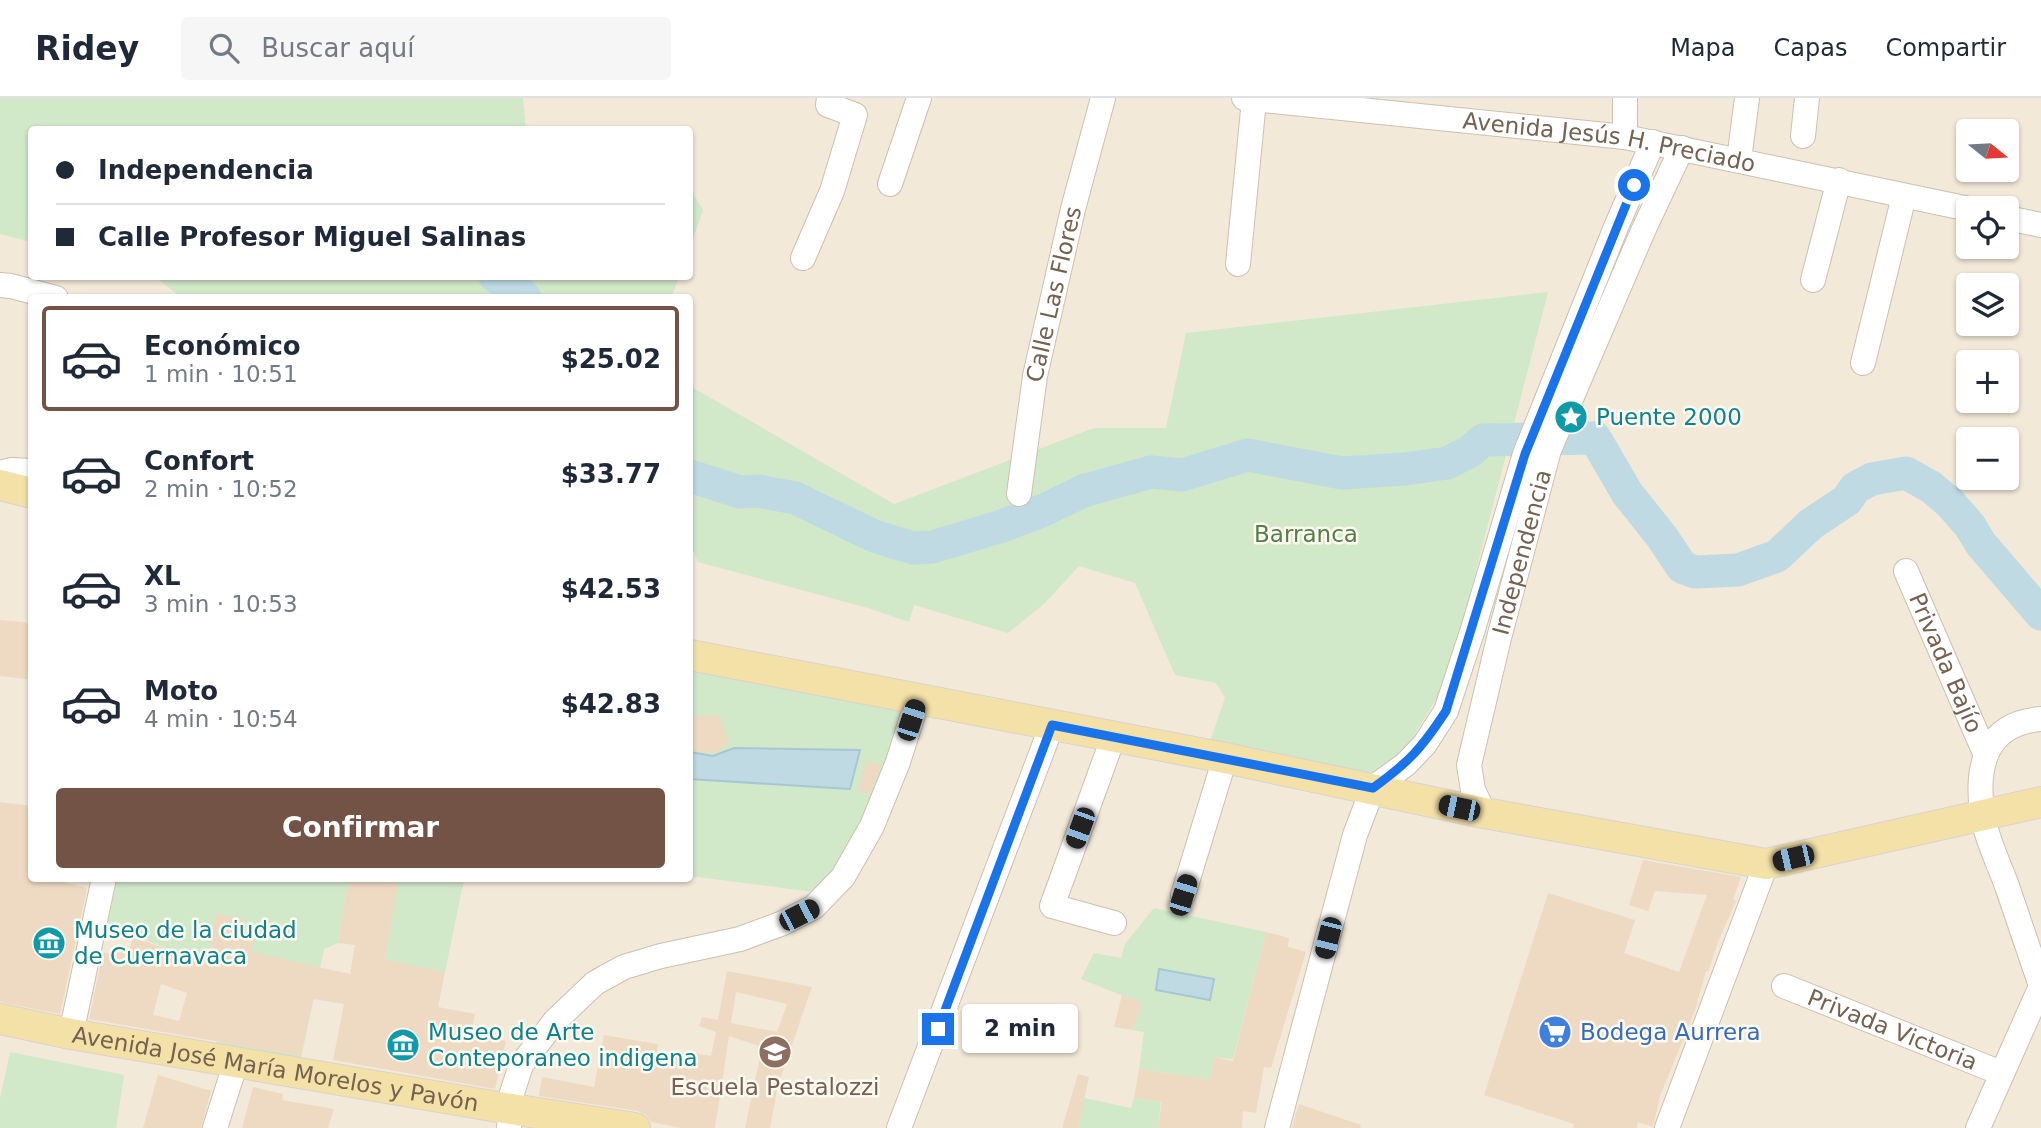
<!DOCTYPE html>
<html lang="es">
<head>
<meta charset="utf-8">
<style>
  :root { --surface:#fff; --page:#f6f6f7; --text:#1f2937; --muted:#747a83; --line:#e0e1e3; --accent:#735346 }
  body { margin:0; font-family:"DejaVu Sans",sans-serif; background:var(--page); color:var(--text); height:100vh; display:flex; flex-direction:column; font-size:26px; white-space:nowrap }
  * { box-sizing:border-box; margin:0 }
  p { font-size:23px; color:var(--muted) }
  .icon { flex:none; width:38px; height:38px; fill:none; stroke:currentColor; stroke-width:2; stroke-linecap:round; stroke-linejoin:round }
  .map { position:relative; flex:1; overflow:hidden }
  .drawer { position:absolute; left:28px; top:196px; width:665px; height:588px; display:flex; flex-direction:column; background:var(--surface); border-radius:7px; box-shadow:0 2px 5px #0004 }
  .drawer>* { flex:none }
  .hud { position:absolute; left:28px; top:28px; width:665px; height:154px; border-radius:7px; box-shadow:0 2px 5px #0004; display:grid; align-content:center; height:154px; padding:0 28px; background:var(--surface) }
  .needle { width:46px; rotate:108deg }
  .tools { position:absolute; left:1956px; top:21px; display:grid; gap:14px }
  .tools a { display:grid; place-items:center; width:63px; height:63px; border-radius:7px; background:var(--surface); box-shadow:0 2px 5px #0004; font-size:35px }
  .end { position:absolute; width:32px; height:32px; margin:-16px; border:9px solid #1a73e8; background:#fff; box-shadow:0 0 0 4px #fff }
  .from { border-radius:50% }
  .bubble { position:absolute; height:49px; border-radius:7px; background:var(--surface); box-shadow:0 2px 5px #0004; font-size:23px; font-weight:800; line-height:49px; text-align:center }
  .car { position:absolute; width:21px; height:42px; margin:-21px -10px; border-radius:9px; box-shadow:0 0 5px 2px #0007; background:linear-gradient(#222 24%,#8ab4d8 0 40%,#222 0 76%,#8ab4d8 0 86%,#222 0) }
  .hud b { display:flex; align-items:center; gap:24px; height:66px; font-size:26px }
  .hud b+b { border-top:2px solid var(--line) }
  .hud i { width:18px; height:18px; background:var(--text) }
  ul { padding:12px 0 0; list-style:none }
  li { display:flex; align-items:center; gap:21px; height:105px; margin:0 14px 10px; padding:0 14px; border:4px solid transparent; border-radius:7px }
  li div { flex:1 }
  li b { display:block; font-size:26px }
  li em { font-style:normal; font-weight:800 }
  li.selected { border-color:var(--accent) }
  li>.icon { width:63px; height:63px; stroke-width:1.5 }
  .button { display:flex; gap:14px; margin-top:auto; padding:14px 28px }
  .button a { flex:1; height:80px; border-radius:7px; background:var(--accent); color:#fff; font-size:28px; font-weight:800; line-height:80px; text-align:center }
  header { display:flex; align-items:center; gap:42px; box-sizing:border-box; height:98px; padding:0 35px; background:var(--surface); border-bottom:2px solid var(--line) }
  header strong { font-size:33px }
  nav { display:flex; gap:38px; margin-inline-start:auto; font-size:24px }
  .search { width:490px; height:63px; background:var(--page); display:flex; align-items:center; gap:18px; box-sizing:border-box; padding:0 24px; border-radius:7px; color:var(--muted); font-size:26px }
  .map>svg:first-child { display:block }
  .residential { fill:#f2e9d9; fill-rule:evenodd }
  .green { fill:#d1e8c9 }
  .water { fill:#bfdae3; stroke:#a6c7d4; stroke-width:2 }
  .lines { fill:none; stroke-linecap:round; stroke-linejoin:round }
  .river { stroke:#bfdae3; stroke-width:33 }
  .building { fill:#eedac3; fill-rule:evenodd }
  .minor-casing { stroke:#ccc0b0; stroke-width:26 }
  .major-casing { stroke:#d8d3ce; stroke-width:32 }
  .minor { stroke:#fff; stroke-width:24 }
  .major { stroke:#f4e1a8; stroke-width:30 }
  .route { stroke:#1a73e8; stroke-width:9 }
  .labels { text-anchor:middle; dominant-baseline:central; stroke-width:5; stroke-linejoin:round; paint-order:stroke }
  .street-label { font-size:23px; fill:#74614f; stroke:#fefaf0 }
  .culture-label { font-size:23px; fill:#0d838f; stroke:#fefaf0; text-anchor:start }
  .park-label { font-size:23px; fill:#547e4b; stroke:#fefaf0 }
  .shop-label { font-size:23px; fill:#366cbe; stroke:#fefaf0; text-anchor:start }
  .education-label { font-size:23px; fill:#785e54; stroke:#fefaf0 }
</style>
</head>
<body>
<header>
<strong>Ridey</strong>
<div class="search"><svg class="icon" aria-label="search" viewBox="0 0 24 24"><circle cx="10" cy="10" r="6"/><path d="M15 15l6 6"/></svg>Buscar aquí</div>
<nav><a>Mapa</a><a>Capas</a><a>Compartir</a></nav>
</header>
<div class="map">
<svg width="2041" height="1030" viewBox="0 0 2041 1030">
  <rect width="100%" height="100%" fill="#fbf6ea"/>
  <!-- residential -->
  <path class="residential" d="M0,0h2041v1030h-2041zM32,32h658v146h-658zM1969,33h38v39h-38zM1969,110h38v39h-38zM1969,187h38v39h-38zM32,200h658v580h-658zM1969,264h38v39h-38zM1969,341h38v39h-38z"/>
  <!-- green -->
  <g class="green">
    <polygon points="0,0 523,0 526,31 32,32 31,144 0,136"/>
    <polygon points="690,90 703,112 690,149"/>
    <polygon points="156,179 679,179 671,200 181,200"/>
    <polygon points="1548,194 1448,581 1409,646 1389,665 1363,680 1210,643 1225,600 1216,585 1175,577 1135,485 1079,468 1045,505 1008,535 914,507 909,524 868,510 698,464 690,443 690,288 894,406 1094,330 1166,330 1186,235"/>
    <polygon points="690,573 912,610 876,709 821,795 690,778"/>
    <polygon points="117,781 349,781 338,845 324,851 300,965 216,947 233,869 202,864 107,827"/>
    <polygon points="398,781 464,781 445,874 385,863"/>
    <polygon points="1154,810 1266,834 1233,961 1214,959 1210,982 1139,971 1144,934 1133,932 1141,905 1081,881 1094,855 1121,860 1125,846"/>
    <polygon points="10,954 124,977 116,1030 0,1030 0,1001"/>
    <polygon points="1084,1000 1131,1010 1134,1000 1161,1004 1158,1030 1078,1030"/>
  </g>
  <!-- water -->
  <g class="water">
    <polygon points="734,650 860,652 850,691 690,681 690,654 713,658"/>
    <polygon points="1159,871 1214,881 1210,902 1156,892"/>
  </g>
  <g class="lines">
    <!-- river -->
    <g class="river">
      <polyline points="495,178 517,192 525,200"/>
      <polyline points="690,378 740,394 758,393 795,400 874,438 913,450 932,449 999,429 1044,412 1083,393 1151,374 1182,377 1248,357 1342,375 1405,371 1447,365 1469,354 1483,342 1595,340 1627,395 1662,439 1682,469 1695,474 1738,472 1777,458 1811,426 1847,402 1855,390 1872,381 1906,375 1931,389 1950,405 1970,428 1981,446 2041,516"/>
    </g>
  </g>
  <!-- building -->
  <g class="building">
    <polygon points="0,522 32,525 32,582 0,578"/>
    <polygon points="719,617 729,644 716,655 690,653 690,624 694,618"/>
    <polygon points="867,663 881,667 869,696 857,693"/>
    <polygon points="0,704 32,708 32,780 48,780 87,790 60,916 0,904"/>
    <polygon points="1643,762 1741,779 1733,802 1736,803 1718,844 1708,874 1706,873 1694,915 1660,998 1653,1029 1638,1024 1637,1030 1573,1030 1574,1026 1484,997 1548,795 1635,822 1624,855 1679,874 1707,797 1655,793 1648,813 1629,807"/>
    <path d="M349,780h50l-14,82 60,12 -7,35 37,7 -4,19 35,8 -11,48 -162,-29 11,-56 -31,-5 -12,57 -212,-37 14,-66 26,-1 4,-15 73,26 10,-49 27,4 -1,8 14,3 -5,23 99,22 5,-29 -17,-2zM161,886l26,9 -8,28 -26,-6z"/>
    <polygon points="1266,834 1289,840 1288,849 1306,854 1271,970 1264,969 1256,1015 1243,1013 1242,1030 1158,1030 1162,1004 1134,1000 1139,971 1210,982 1214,959 1233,963"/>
    <path d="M727,873l85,16 -34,98 -8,43h-25l17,-81 -33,-11 -14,92h-34l-30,-6 -5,-7 -8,-4 -99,-15 3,-19 52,10 10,-52 54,9 -1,9 28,5 1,-6 25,4 5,-24 -17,-6 3,-9 16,3zM736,894l51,12 -10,28 -46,-9z"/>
    <polygon points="1122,897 1141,905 1133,932 1114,929"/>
    <polygon points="1078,976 1089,979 1078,1030 1062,1030"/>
    <polygon points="158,977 211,993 201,1030 143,1030"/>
    <polygon points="253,989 283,996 282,1002 334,1011 328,1030 242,1030"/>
    <polygon points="1299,1006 1361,1027 1360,1030 1292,1030"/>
  </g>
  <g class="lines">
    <defs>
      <g id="minor">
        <path id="s1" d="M1244,0l381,39 344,72"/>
        <polyline points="1625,0 1625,39"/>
        <polyline points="1803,38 1807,0"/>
        <polyline points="1739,62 1747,0"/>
        <polyline points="890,86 919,0"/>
        <polyline points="2007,120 2041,127"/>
        <polyline points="803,160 832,93 855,17 828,7 829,0"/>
        <polyline points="1238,166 1254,2"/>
        <polyline points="1813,182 1839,82"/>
        <polyline points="0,187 11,188 56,200"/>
        <polyline points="1863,265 1904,98"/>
        <polyline points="0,375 11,372 32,373"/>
        <path id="s2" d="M1019,396l16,-118 38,-167 30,-111"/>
        <path id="s3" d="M1906,473l79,182"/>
        <polyline points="1113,640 1052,808 1114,825"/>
        <path id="s4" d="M1484,715l-11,-23 -4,-25 30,-127 50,-188 94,-219 39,-83"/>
        <polyline points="1183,797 1225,660"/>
        <path id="s5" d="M1784,888l217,87"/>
        <polyline points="71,936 104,780"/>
        <polyline points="215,1030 236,964"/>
        <polyline points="509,1030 511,998 521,967 555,923 595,885 624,869 661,858 740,841 783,825 814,809 843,779 872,728 898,664 918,601"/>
        <polyline points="899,1030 1052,627"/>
        <polyline points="1277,1030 1355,737 1373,690 1406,666 1425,646 1446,613 1473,531 1525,356 1616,129 1653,44"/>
        <polyline points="1667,1030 1766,766"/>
        <path d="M1978,1030l63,-142c-11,-33 -22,-65 -33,-97 -8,-23 -23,-53 -26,-77 -6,-47 4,-89 59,-93"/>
      </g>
      <g id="major">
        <polyline points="0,387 32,395"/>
        <polyline points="690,557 1225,660 1484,715 1766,766 2041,704"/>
        <path id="s6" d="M0,921l71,15 427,73 137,21"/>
      </g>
    </defs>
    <!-- minor casing -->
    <use href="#minor" class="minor-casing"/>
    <!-- major casing -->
    <use href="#major" class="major-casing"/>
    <!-- minor -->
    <use href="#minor" class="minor"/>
    <!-- major -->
    <use href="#major" class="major"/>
  </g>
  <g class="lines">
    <!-- route -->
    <path class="route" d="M938,931l114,-304 321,63c36,-26 48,-39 73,-77l79,-257 109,-269"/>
  </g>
  <!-- icons -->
  <defs>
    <symbol id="sight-disc" viewBox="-11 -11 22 22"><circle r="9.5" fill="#0f9aa8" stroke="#fefaf0"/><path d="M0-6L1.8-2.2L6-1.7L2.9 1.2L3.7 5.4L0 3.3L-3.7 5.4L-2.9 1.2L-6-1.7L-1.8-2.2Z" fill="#fff"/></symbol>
    <symbol id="museum-disc" viewBox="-11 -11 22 22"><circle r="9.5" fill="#0f9aa8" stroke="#fefaf0"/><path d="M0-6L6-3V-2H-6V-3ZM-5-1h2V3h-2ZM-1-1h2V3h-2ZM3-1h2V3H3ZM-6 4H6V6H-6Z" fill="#fff"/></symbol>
    <symbol id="supermarket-disc" viewBox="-11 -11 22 22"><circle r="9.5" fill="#3f7fe0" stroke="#fefaf0"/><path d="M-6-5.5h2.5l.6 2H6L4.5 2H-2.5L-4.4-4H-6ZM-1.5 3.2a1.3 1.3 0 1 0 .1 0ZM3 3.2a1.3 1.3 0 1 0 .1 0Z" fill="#fff"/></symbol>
    <symbol id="school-disc" viewBox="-11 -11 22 22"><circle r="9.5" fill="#8d6e63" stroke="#fefaf0"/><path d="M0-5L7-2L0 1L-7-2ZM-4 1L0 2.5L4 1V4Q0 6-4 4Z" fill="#fff"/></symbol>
  </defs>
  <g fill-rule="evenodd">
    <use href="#sight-disc" x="1552" y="300" width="38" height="38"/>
    <use href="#museum-disc" x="30" y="826" width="38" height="38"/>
    <use href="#supermarket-disc" x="1536" y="915" width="38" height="38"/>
    <use href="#museum-disc" x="384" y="928" width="38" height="38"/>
    <use href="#school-disc" x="756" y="935" width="38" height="38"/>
  </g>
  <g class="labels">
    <!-- street labels -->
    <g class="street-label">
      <text stroke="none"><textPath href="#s1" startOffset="368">Avenida Jesús H. Preciado</textPath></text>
      <text stroke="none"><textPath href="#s2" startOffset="203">Calle Las Flores</textPath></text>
      <text stroke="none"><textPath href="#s4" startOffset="270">Independencia</textPath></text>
      <text stroke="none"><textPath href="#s3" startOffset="100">Privada Bajío</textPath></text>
      <text stroke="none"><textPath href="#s5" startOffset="117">Privada Victoria</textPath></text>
      <text stroke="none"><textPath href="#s6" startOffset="280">Avenida José María Morelos y Pavón</textPath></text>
    </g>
    <!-- culture labels -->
    <g class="culture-label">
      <text x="1596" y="319">Puente 2000</text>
      <text x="74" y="832">Museo de la ciudad<tspan x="74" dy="26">de Cuernavaca</tspan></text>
      <text x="428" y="934">Museo de Arte<tspan x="428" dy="26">Conteporaneo indigena</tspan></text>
    </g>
    <!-- park labels -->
    <g class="park-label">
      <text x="1306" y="436">Barranca</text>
    </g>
    <!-- shop labels -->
    <g class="shop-label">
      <text x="1580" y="934">Bodega Aurrera</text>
    </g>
    <!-- education labels -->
    <g class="education-label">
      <text x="775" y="989">Escuela Pestalozzi</text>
    </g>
  </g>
</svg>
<div class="tools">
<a><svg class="needle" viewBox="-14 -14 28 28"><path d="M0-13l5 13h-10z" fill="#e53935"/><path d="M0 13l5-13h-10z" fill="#747a83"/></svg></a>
<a><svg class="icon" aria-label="locate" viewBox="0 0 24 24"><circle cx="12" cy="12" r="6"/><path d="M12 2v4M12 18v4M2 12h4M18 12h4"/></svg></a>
<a><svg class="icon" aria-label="layers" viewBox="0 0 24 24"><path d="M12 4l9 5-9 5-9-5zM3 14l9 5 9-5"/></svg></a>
<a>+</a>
<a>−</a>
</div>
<i class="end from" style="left:1634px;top:87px"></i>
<i class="end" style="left:938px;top:931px"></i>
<div class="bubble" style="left:962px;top:906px;width:116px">2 min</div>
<i class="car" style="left:911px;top:622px;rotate:18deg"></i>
<i class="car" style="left:1459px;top:710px;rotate:282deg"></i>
<i class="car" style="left:1080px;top:730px;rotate:200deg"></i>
<i class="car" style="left:1793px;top:760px;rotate:257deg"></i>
<i class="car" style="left:1183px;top:797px;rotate:17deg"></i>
<i class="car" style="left:799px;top:817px;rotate:63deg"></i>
<i class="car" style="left:1328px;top:840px;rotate:194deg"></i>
<div class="hud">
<b><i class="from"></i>Independencia</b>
<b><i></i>Calle Profesor Miguel Salinas</b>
</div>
<section class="drawer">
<ul>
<li class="selected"><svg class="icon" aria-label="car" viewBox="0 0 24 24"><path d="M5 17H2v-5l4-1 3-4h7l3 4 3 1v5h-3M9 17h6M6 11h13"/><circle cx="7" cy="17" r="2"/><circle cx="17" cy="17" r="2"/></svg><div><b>Económico</b><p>1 min · 10:51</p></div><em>$25.02</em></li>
<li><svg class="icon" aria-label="car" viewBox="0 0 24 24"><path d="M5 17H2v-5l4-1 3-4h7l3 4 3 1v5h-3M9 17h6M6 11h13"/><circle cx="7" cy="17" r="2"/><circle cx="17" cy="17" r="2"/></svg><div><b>Confort</b><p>2 min · 10:52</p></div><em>$33.77</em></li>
<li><svg class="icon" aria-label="car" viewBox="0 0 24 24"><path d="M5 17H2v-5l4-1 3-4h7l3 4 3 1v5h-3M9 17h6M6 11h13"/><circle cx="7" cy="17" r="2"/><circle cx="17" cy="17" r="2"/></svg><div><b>XL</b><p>3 min · 10:53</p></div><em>$42.53</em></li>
<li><svg class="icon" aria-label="car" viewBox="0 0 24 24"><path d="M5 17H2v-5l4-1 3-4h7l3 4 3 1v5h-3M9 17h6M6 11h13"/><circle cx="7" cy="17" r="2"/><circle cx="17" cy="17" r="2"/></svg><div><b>Moto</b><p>4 min · 10:54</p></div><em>$42.83</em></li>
</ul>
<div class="button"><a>Confirmar</a></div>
</section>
</div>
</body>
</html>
